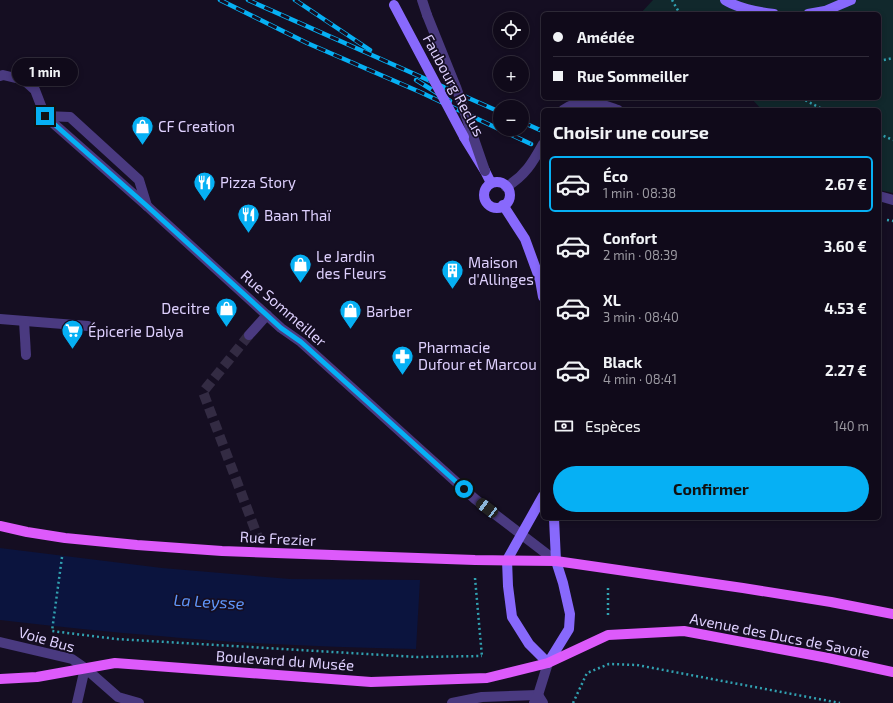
<!DOCTYPE html>
<html lang="fr">
<head>
<meta charset="utf-8">
<style>
  :root { --surface:#100a1a; --page:#191323; --text:#f1f3f6; --muted:#9c9aa2; --line:#302b39; --accent:#06b0f4 }
  body { margin:0; font-family:"Exo 2",sans-serif; background:var(--page); color:var(--text); height:100vh; display:flex; flex-direction:column; font-size:15px; white-space:nowrap }
  * { box-sizing:border-box; margin:0 }
  p { font-size:13px; color:var(--muted) }
  .icon { flex:none; width:22px; height:22px; fill:none; stroke:currentColor; stroke-width:2; stroke-linecap:round; stroke-linejoin:round }
  .map { position:relative; flex:1; overflow:hidden }
  .panel { position:absolute; left:541px; top:108px; width:340px; height:412px; display:flex; flex-direction:column; background:var(--surface); border-radius:6px; box-shadow:0 2px 6px #0003,0 0 0 1px var(--line) }
  .panel>* { flex:none }
  .hud { position:absolute; left:541px; top:12px; width:340px; height:88px; border-radius:6px; box-shadow:0 2px 6px #0003,0 0 0 1px var(--line); display:grid; align-content:center; height:88px; padding:0 12px; background:var(--surface) }
  .buttons { position:absolute; left:493px; top:12px; display:grid; gap:8px }
  .buttons a { display:grid; place-items:center; width:36px; height:36px; border-radius:50%; background:var(--surface); box-shadow:0 2px 6px #0003,0 0 0 1px var(--line); font-size:20px }
  .end { position:absolute; width:18px; height:18px; margin:-9px; border:5px solid #06b0f4; background:#111; box-shadow:0 0 0 2px #111 }
  .from { border-radius:50% }
  .bubble { position:absolute; height:28px; border-radius:14px; background:var(--surface); box-shadow:0 2px 6px #0003,0 0 0 1px var(--line); font-size:13px; font-weight:700; line-height:28px; text-align:center }
  .car { position:absolute; width:12px; height:24px; margin:-12px -6px; border-radius:5px; box-shadow:0 0 3px 1px #0007; background:linear-gradient(#222 24%,#8ab4d8 0 40%,#222 0 76%,#8ab4d8 0 86%,#222 0) }
  .hud b { display:flex; align-items:center; gap:14px; height:38px; font-size:15px }
  .hud b+b { border-top:1px solid var(--line) }
  .hud i { width:10px; height:10px; background:var(--text) }
  ul { padding:0; list-style:none }
  li { display:flex; align-items:center; gap:12px; height:56px; margin:0 8px 6px; padding:0 4px; border:2px solid transparent; border-radius:6px }
  li div { flex:1 }
  li b { display:block; font-size:15px }
  li em { font-style:normal; font-weight:700 }
  li.active { border-color:var(--accent) }
  li>.icon { width:36px; height:36px; stroke-width:1.5 }
  h2 { padding:0 12px; font-size:18px; line-height:48px }
  .pay { display:flex; align-items:center; gap:10px; height:44px; padding:0 12px; font-size:15px }
  .pay p { margin-inline-start:auto }
  .action { display:flex; gap:8px; margin-top:auto; padding:8px 12px }
  .action a { flex:1; height:46px; border-radius:24px; background:var(--accent); color:#111; font-size:16px; font-weight:700; line-height:46px; text-align:center }
  .map>svg:first-child { display:block }
  .green { fill:#11282c }
  .water { fill:#0b143e }
  .lines { fill:none; stroke-linecap:round; stroke-linejoin:round }
  .pedestrian-tunnel { stroke:#332b43; stroke-width:10; stroke-dasharray:10 5; stroke-linecap:butt }
  .path { stroke:#31a1b1; stroke-width:2.5; stroke-dasharray:2 3; stroke-linecap:butt }
  .service { stroke:#4a3a80; stroke-width:10 }
  .pedestrian { stroke:#4a3a80; stroke-width:10 }
  .minor { stroke:#4a3a80; stroke-width:10 }
  .tertiary { stroke:#4a3a80; stroke-width:10 }
  .secondary { stroke:#8869fc; stroke-width:10 }
  .primary { stroke:#dd5afb; stroke-width:10 }
  .rail-casing { stroke:#06b0f4; stroke-width:4.5 }
  .rail { stroke:#150e22; stroke-width:3; stroke-dasharray:9; stroke-linecap:butt }
  .minor-bridge { stroke:#4a3a80; stroke-width:10 }
  .secondary-bridge { stroke:#8869fc; stroke-width:10 }
  .route { stroke:#06b0f4; stroke-width:5 }
  .labels { text-anchor:middle; dominant-baseline:central; stroke-width:3.5; stroke-linejoin:round; paint-order:stroke }
  .street-label { font-size:15px; fill:#ded0fe; stroke:#150e22 }
  .poi-label { font-size:15px; fill:#ded0fe; stroke:#150e22; text-anchor:start }
  .water-label { font-size:16px; font-style:italic; fill:#6097fb; stroke:#150e22 }
</style>
</head>
<body>
<div class="map">
<svg width="893" height="703" viewBox="0 0 893 703">
  <rect width="100%" height="100%" fill="#150e22"/>
  <!-- green -->
  <polygon class="green" points="653,0 893,0 893,193 879,190 879,110 762,110 751,98 879,98 879,14 640,14"/>
  <!-- water -->
  <path class="water" d="M0,548l162,20 128,11 130,1 -4,69c-86,-2 -171,-5 -256,-13 -53,-4 -107,-10 -160,-16z"/>
  <g class="lines">
    <!-- pedestrian-tunnel -->
    <polyline class="pedestrian-tunnel" points="249,335 203,392 259,540"/>
    <!-- path -->
    <g class="path">
      <polyline points="672,0 680,14"/>
      <polyline points="879,61 893,58"/>
      <polyline points="801,98 824,110"/>
      <polyline points="879,134 893,140"/>
      <polyline points="887,220 893,221"/>
      <polyline points="62,557 52,631 116,639 417,657 482,656"/>
      <polyline points="475,578 482,657"/>
      <polyline points="608,588 608,617"/>
      <polyline points="573,703 587,673 609,664 637,665 840,703"/>
    </g>
    <!-- service -->
    <g class="service">
      <path d="M563,110c20,-14 35,-7 55,0"/>
      <polyline points="45,116 70,117 139,180 147,206"/>
      <path d="M506,187c19,-11 27,-25 37,-43"/>
      <polyline points="879,196 893,200"/>
      <polyline points="0,319 88,326"/>
      <polyline points="0,642 72,659 85,668"/>
      <polyline points="452,703 482,697 538,695"/>
    </g>
    <!-- pedestrian -->
    <g class="pedestrian">
      <polyline points="24,321 26,355"/>
      <polyline points="249,335 267,315"/>
    </g>
    <!-- minor -->
    <g class="minor">
      <polyline points="422,0 427,15"/>
      <polyline points="0,76 3,75 24,80 35,90 45,116 147,206 281,328 301,342 475,499 556,561"/>
      <polyline points="85,668 118,697 139,703"/>
      <polyline points="538,695 543,703"/>
    </g>
    <!-- tertiary -->
    <g class="tertiary">
      <polyline points="77,703 85,668"/>
      <polyline points="534,703 538,695 548,663"/>
    </g>
    <!-- secondary -->
    <g class="secondary">
      <path d="M725,0c14,9 33,12 49,14"/>
      <polyline points="808,14 825,11 851,0"/>
      <polyline points="464,137 485,171 491,183"/>
      <circle cx="497" cy="195" r="13"/>
      <polyline points="503,205 525,239 540,280 543,297"/>
      <polyline points="543,496 507,560 508,586 512,617 529,644 548,663 569,629 570,614 563,583 556,561 554,518"/>
    </g>
    <!-- primary -->
    <g class="primary">
      <polyline points="0,526 27,532 65,538 137,545 222,551 475,560 556,561 743,588 831,602 893,614"/>
      <polyline points="0,679 37,677 115,663 371,682 487,678 548,663 608,635 684,631 828,658 893,672"/>
    </g>
    <defs>
      <g id="rail">
        <polyline points="220,0 307,43 420,92 531,144"/>
        <polyline points="248,0 500,112"/>
        <polyline points="295,0 370,50"/>
        <polyline points="416,80 450,101"/>
        <polyline points="522,122 540,130"/>
      </g>
    </defs>
    <!-- rail casing -->
    <use href="#rail" class="rail-casing"/>
    <!-- rail -->
    <use href="#rail" class="rail"/>
    <!-- minor-bridge -->
    <polyline class="minor-bridge" points="427,15 456,87 485,171"/>
    <!-- secondary-bridge -->
    <polyline class="secondary-bridge" points="394,5 464,137"/>
  </g>
  <g class="lines">
    <!-- route -->
    <polyline class="route" points="45,116 147,206 281,328 301,342 464,489"/>
  </g>
  <!-- icons -->
  <defs>
    <symbol id="shop-pin" viewBox="-11 -11 22 30"><path d="M0 17L-7.5 6A9.5 9.5 0 1 1 7.5 6Z" fill="#06b0f4" stroke="#150e22"/><path d="M-5-2.5h2.3a2.7 3.5 0 0 1 5.4 0H5L5.5 6h-11ZM-1.5-2.5h3a1.5 2.3 0 0 0-3 0Z" fill="#fff"/></symbol>
    <symbol id="restaurant-pin" viewBox="-11 -11 22 30"><path d="M0 17L-7.5 6A9.5 9.5 0 1 1 7.5 6Z" fill="#06b0f4" stroke="#150e22"/><path d="M-5-6h1v4h1v-4h1v4h1v-4h1v5L-1.5 .5V6h-2V.5L-5-1ZM5-6V6H3V1.5H1.5Q1.5-4 5-6Z" fill="#fff"/></symbol>
    <symbol id="building-pin" viewBox="-11 -11 22 30"><path d="M0 17L-7.5 6A9.5 9.5 0 1 1 7.5 6Z" fill="#06b0f4" stroke="#150e22"/><path d="M-4-6H4V6H1V3H-1V6H-4ZM-2.5-4.3h1.7v1.8h-1.7ZM.8-4.3h1.7v1.8H.8ZM-2.5-1h1.7V.8h-1.7ZM.8-1h1.7V.8H.8Z" fill="#fff"/></symbol>
    <symbol id="supermarket-pin" viewBox="-11 -11 22 30"><path d="M0 17L-7.5 6A9.5 9.5 0 1 1 7.5 6Z" fill="#06b0f4" stroke="#150e22"/><path d="M-6-5.5h2.5l.6 2H6L4.5 2H-2.5L-4.4-4H-6ZM-1.5 3.2a1.3 1.3 0 1 0 .1 0ZM3 3.2a1.3 1.3 0 1 0 .1 0Z" fill="#fff"/></symbol>
    <symbol id="pharmacy-pin" viewBox="-11 -11 22 30"><path d="M0 17L-7.5 6A9.5 9.5 0 1 1 7.5 6Z" fill="#06b0f4" stroke="#150e22"/><path d="M-2-6h4v4h4v4h-4v4h-4v-4h-4v-4h4Z" fill="#fff"/></symbol>
  </defs>
  <g fill-rule="evenodd">
    <use href="#shop-pin" x="130" y="114" width="25" height="34"/>
    <use href="#restaurant-pin" x="192" y="170" width="25" height="34"/>
    <use href="#restaurant-pin" x="236" y="202" width="25" height="34"/>
    <use href="#shop-pin" x="288" y="252" width="25" height="34"/>
    <use href="#building-pin" x="440" y="258" width="25" height="34"/>
    <use href="#shop-pin" x="214" y="296" width="25" height="34"/>
    <use href="#shop-pin" x="338" y="298" width="25" height="34"/>
    <use href="#supermarket-pin" x="60" y="318" width="25" height="34"/>
    <use href="#pharmacy-pin" x="390" y="344" width="25" height="34"/>
  </g>
  <g class="labels">
    <!-- street labels -->
    <g class="street-label">
      <text transform="translate(454 85) rotate(62)">Faubourg Reclus</text>
      <text transform="translate(284 308) rotate(41)">Rue Sommeiller</text>
      <text transform="translate(278 538) rotate(3)">Rue Frezier</text>
      <text transform="translate(780 635) rotate(11)">Avenue des Ducs de Savoie</text>
      <text transform="translate(47 639) rotate(16)">Voie Bus</text>
      <text transform="translate(285 660) rotate(4)">Boulevard du Musée</text>
    </g>
    <!-- poi labels -->
    <g class="poi-label">
      <text x="158" y="126">CF Creation</text>
      <text x="220" y="182">Pizza Story</text>
      <text x="264" y="215">Baan Thaï</text>
      <text x="316" y="256">Le Jardin<tspan x="316" dy="17">des Fleurs</tspan></text>
      <text x="468" y="262">Maison<tspan x="468" dy="17">d'Allinges</tspan></text>
      <text x="210" y="308" text-anchor="end">Decitre</text>
      <text x="366" y="311">Barber</text>
      <text x="88" y="331">Épicerie Dalya</text>
      <text x="418" y="347">Pharmacie<tspan x="418" dy="17">Dufour et Marcou</tspan></text>
    </g>
    <!-- water labels -->
    <g class="water-label">
      <text transform="translate(209 601) rotate(3)">La Leysse</text>
    </g>
  </g>
</svg>
<div class="buttons">
<a><svg class="icon" aria-label="locate" viewBox="0 0 24 24"><circle cx="12" cy="12" r="6"/><path d="M12 2v4M12 18v4M2 12h4M18 12h4"/></svg></a>
<a>+</a>
<a>−</a>
</div>
<i class="end from" style="left:464px;top:489px"></i>
<i class="end" style="left:45px;top:116px"></i>
<div class="bubble" style="left:12px;top:58px;width:66px">1 min</div>
<i class="car" style="left:487px;top:508px;rotate:307deg"></i>
<div class="hud">
<b><i class="from"></i>Amédée</b>
<b><i></i>Rue Sommeiller</b>
</div>
<section class="panel">
<h2>Choisir une course</h2>
<ul>
<li class="active"><svg class="icon" aria-label="car" viewBox="0 0 24 24"><path d="M5 17H2v-5l4-1 3-4h7l3 4 3 1v5h-3M9 17h6M6 11h13"/><circle cx="7" cy="17" r="2"/><circle cx="17" cy="17" r="2"/></svg><div><b>Éco</b><p>1 min · 08:38</p></div><em>2.67 €</em></li>
<li><svg class="icon" aria-label="car" viewBox="0 0 24 24"><path d="M5 17H2v-5l4-1 3-4h7l3 4 3 1v5h-3M9 17h6M6 11h13"/><circle cx="7" cy="17" r="2"/><circle cx="17" cy="17" r="2"/></svg><div><b>Confort</b><p>2 min · 08:39</p></div><em>3.60 €</em></li>
<li><svg class="icon" aria-label="car" viewBox="0 0 24 24"><path d="M5 17H2v-5l4-1 3-4h7l3 4 3 1v5h-3M9 17h6M6 11h13"/><circle cx="7" cy="17" r="2"/><circle cx="17" cy="17" r="2"/></svg><div><b>XL</b><p>3 min · 08:40</p></div><em>4.53 €</em></li>
<li><svg class="icon" aria-label="car" viewBox="0 0 24 24"><path d="M5 17H2v-5l4-1 3-4h7l3 4 3 1v5h-3M9 17h6M6 11h13"/><circle cx="7" cy="17" r="2"/><circle cx="17" cy="17" r="2"/></svg><div><b>Black</b><p>4 min · 08:41</p></div><em>2.27 €</em></li>
</ul>
<div class="pay"><svg class="icon" aria-label="cash" viewBox="0 0 24 24"><path d="M3 7h18v10H3z"/><circle cx="12" cy="12" r="2"/></svg>Espèces<p>140 m</p></div>
<div class="action"><a>Confirmer</a></div>
</section>
</div>
</body>
</html>
